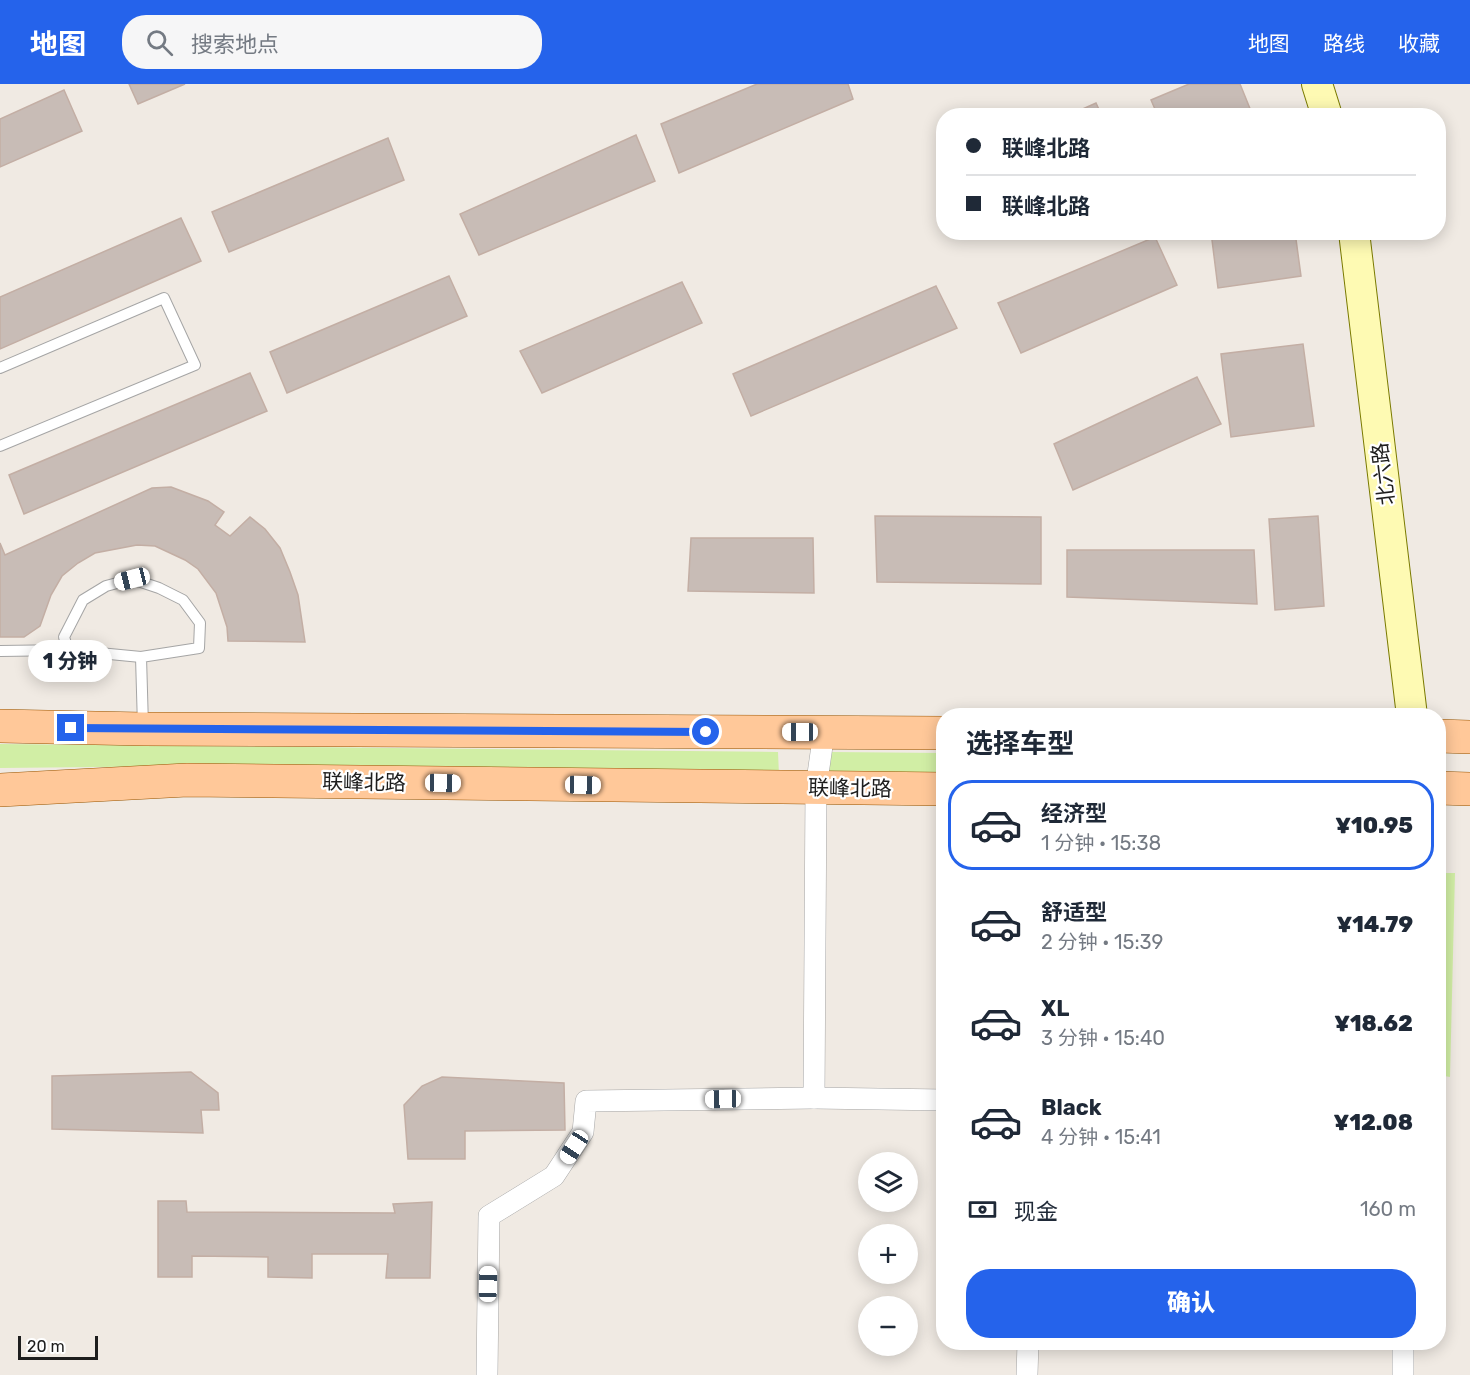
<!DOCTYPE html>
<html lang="zh">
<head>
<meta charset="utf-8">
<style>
  :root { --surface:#fff; --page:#f6f6f7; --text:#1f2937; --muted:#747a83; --line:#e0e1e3; --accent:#2563eb }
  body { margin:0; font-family:Rubik,"Noto Sans SC",sans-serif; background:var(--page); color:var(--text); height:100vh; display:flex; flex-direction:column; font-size:22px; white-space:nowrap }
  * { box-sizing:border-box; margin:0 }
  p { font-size:20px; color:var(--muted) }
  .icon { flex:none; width:33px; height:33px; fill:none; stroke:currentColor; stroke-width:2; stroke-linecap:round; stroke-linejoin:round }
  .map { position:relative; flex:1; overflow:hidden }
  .panel { position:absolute; left:936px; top:624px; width:510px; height:642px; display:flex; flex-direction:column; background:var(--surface); border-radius:24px; box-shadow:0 3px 15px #0003 }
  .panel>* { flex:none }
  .hud { position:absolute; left:936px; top:24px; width:510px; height:132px; border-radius:24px; box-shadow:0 3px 15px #0003; display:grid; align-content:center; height:132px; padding:0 30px; background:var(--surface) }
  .tools { position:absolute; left:858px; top:1068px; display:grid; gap:12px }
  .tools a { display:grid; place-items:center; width:60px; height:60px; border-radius:50%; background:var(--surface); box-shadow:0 3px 15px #0003; font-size:30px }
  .scale { position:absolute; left:18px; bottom:15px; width:80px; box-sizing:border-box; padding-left:6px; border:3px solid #1e1e1e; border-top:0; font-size:16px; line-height:21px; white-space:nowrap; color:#1e1e1e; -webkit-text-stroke:4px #fff; paint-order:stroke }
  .end { position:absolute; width:27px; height:27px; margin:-14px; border:8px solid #2563eb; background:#fff; box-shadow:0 0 0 3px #fff }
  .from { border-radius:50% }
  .bubble { position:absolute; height:42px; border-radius:21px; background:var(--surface); box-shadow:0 3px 15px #0003; font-size:20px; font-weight:800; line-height:42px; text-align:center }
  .car { position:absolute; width:18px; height:36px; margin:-18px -9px; border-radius:8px; box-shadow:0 0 4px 2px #0007; background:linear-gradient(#fff 24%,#345 0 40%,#fff 0 76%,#345 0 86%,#fff 0) }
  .hud b { display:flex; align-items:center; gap:21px; height:57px; font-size:22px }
  .hud b+b { border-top:2px solid var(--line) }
  .hud i { width:15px; height:15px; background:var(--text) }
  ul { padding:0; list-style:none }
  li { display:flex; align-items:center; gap:18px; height:90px; margin:0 12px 9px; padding:0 18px; border:3px solid transparent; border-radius:24px }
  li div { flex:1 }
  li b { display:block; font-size:22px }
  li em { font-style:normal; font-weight:800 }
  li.current { border-color:var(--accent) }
  li>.icon { width:54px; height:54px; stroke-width:1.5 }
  h2 { padding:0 30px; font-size:27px; line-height:72px }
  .pay { display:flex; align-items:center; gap:15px; height:66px; padding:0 30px; font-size:22px }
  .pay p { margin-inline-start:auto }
  .button { display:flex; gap:12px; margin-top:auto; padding:12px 30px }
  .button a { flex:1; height:69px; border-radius:24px; background:var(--accent); color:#fff; font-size:24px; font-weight:800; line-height:69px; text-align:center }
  header { display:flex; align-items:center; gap:36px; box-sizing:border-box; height:84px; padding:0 30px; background:var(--accent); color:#fff }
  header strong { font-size:28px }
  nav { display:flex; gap:33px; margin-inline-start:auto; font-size:21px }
  .search { width:420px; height:54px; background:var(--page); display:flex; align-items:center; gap:15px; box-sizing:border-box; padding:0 21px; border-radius:24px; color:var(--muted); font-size:22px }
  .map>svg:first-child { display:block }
  .grass { fill:#d1eea5 }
  .building { fill:#c8bcb6; stroke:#c3aea4; stroke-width:1.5 }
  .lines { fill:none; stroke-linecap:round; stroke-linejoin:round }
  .lane-casing { stroke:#a5a5a5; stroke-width:12 }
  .street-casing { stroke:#a5a5a5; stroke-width:22 }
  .secondary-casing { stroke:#7a7a00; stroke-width:32 }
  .primary-casing { stroke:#985500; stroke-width:34 }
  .lane { stroke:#fff; stroke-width:10 }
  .street { stroke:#fff; stroke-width:21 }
  .secondary { stroke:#fefab3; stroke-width:30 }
  .primary { stroke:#ffc899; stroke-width:33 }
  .route { stroke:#2563eb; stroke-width:8 }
  .labels { text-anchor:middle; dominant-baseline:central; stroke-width:4.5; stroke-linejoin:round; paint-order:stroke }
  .street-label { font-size:21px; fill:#1e1e1e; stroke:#fff }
</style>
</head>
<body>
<header>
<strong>地图</strong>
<div class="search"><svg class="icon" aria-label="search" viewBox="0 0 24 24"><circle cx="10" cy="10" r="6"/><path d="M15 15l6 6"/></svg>搜索地点</div>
<nav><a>地图</a><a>路线</a><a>收藏</a></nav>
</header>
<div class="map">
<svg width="1470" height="1291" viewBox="0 0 1470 1291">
  <rect width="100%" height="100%" fill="#f0eae3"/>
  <!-- grass -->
  <g class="grass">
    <polygon points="0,660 778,668 779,691 194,682 0,684"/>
    <polygon points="830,668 943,669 943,693 828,691"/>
    <polygon points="1439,789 1455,789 1450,993 1439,991"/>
  </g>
  <!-- building -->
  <g class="building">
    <polygon points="129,0 185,0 138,20"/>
    <polygon points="757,0 848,0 853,15 679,89 661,40"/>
    <polygon points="1189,0 1240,0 1253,32 1158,32 1151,16"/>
    <polygon points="64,6 82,47 0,83 0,35"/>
    <polygon points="1096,19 1102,32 1067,32"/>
    <polygon points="636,51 655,97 479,171 460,130"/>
    <polygon points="388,54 404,96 229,168 212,128"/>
    <polygon points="181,134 201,177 0,265 0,213"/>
    <polygon points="1211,148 1295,148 1301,192 1218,204"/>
    <polygon points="1155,153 1177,201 1021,269 998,219"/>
    <polygon points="449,192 467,232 287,309 270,268"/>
    <polygon points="682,198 702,239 542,309 520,267"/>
    <polygon points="936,202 957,244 751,332 733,290"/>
    <polygon points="1303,260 1314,342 1231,353 1221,270"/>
    <polygon points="250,289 267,327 24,430 9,391"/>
    <polygon points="1197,293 1221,340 1073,406 1054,360"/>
    <polygon points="171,403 208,417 224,428 215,441 230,452 250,433 265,445 280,464 290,488 298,511 305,558 228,557 227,543 216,509 198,485 185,476 155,462 137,461 95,469 78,479 62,492 51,511 40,542 24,553 0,553 0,459 5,471 152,404"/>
    <polygon points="875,432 1041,433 1041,500 877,498"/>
    <polygon points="1318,432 1324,522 1275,526 1269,435"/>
    <polygon points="691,454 813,454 814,509 688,507"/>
    <polygon points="1067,466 1254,466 1257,520 1067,513"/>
    <polygon points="191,988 218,1009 219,1026 201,1026 203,1049 52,1045 52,992"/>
    <polygon points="442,993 564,999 565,1046 465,1047 465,1075 408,1075 404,1021 422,1002"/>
    <polygon points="158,1117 186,1117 187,1128 395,1129 393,1120 432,1118 430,1194 386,1194 388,1170 312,1170 312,1194 268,1193 268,1173 192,1172 192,1193 158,1193"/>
  </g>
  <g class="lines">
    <defs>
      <g id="lane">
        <polyline points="0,284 164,214 195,281 0,362"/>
        <polyline points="68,566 64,553 83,516 106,502 132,495 159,504 183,516 200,539 199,564 141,573 143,642"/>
        <polyline points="0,567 68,566 141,573"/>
      </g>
      <g id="street">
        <polyline points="824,648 816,704 814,1014 944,1016"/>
        <polyline points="1403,1258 1403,1291"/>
        <polyline points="487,1291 489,1132 554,1092 583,1048 586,1017 814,1014"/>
        <polyline points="1027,1291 1028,1258"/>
      </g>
      <g id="secondary">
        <polyline points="1317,0 1327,32"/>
        <polyline points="1354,148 1412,632"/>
      </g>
      <g id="primary">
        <polyline points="0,642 143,645 944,649"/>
        <polyline points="1438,652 1470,653"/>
        <polyline points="1438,704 1470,705"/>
        <polyline points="0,706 187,696 944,705"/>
      </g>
    </defs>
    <!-- lane casing -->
    <use href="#lane" class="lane-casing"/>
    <!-- street casing -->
    <use href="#street" class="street-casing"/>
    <!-- secondary casing -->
    <use href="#secondary" class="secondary-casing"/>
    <!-- primary casing -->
    <use href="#primary" class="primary-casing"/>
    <!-- lane -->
    <use href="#lane" class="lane"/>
    <!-- street -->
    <use href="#street" class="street"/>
    <!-- secondary -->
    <use href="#secondary" class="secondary"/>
    <!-- primary -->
    <use href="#primary" class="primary"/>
  </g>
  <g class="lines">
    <!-- route -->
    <polyline class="route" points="71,644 706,648"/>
  </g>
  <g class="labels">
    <!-- street labels -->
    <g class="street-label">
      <text transform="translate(1383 390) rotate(-97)">北六路</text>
      <text transform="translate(364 698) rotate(1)">联峰北路</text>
      <text transform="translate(850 704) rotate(1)">联峰北路</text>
    </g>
  </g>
</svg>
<div class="tools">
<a><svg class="icon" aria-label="layers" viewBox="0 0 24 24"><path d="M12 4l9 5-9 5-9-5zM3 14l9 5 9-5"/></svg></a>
<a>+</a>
<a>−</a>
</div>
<div class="scale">20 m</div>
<i class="end from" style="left:706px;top:648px"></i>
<i class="end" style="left:71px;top:644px"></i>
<div class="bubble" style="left:28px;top:556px;width:84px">1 分钟</div>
<i class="car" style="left:132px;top:495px;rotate:256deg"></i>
<i class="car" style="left:800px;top:648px;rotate:270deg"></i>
<i class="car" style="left:443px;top:699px;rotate:91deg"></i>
<i class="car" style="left:583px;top:701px;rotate:91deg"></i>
<i class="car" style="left:723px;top:1015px;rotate:269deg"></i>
<i class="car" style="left:574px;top:1063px;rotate:213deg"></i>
<i class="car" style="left:488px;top:1200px;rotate:1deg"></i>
<div class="hud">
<b><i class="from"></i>联峰北路</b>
<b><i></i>联峰北路</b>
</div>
<section class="panel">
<h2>选择车型</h2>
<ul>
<li class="current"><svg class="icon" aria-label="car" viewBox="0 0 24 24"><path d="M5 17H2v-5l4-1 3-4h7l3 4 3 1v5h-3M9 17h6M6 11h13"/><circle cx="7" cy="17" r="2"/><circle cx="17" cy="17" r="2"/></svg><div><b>经济型</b><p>1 分钟 · 15:38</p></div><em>¥10.95</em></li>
<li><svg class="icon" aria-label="car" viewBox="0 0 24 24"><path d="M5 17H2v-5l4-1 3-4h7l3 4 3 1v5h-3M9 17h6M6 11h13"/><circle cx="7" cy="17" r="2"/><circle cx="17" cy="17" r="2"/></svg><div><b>舒适型</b><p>2 分钟 · 15:39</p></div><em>¥14.79</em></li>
<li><svg class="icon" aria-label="car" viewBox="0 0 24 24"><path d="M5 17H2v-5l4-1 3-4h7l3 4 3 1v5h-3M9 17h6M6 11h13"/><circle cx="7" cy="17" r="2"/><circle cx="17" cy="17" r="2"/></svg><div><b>XL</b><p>3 分钟 · 15:40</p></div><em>¥18.62</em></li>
<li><svg class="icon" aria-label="car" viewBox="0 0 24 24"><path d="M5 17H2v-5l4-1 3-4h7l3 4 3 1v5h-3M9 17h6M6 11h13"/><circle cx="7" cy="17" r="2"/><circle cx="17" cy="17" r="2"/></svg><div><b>Black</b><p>4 分钟 · 15:41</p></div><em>¥12.08</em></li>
</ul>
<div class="pay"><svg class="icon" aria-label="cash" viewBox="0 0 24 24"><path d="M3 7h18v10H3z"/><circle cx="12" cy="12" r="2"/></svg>现金<p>160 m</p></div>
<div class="button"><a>确认</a></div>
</section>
</div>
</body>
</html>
